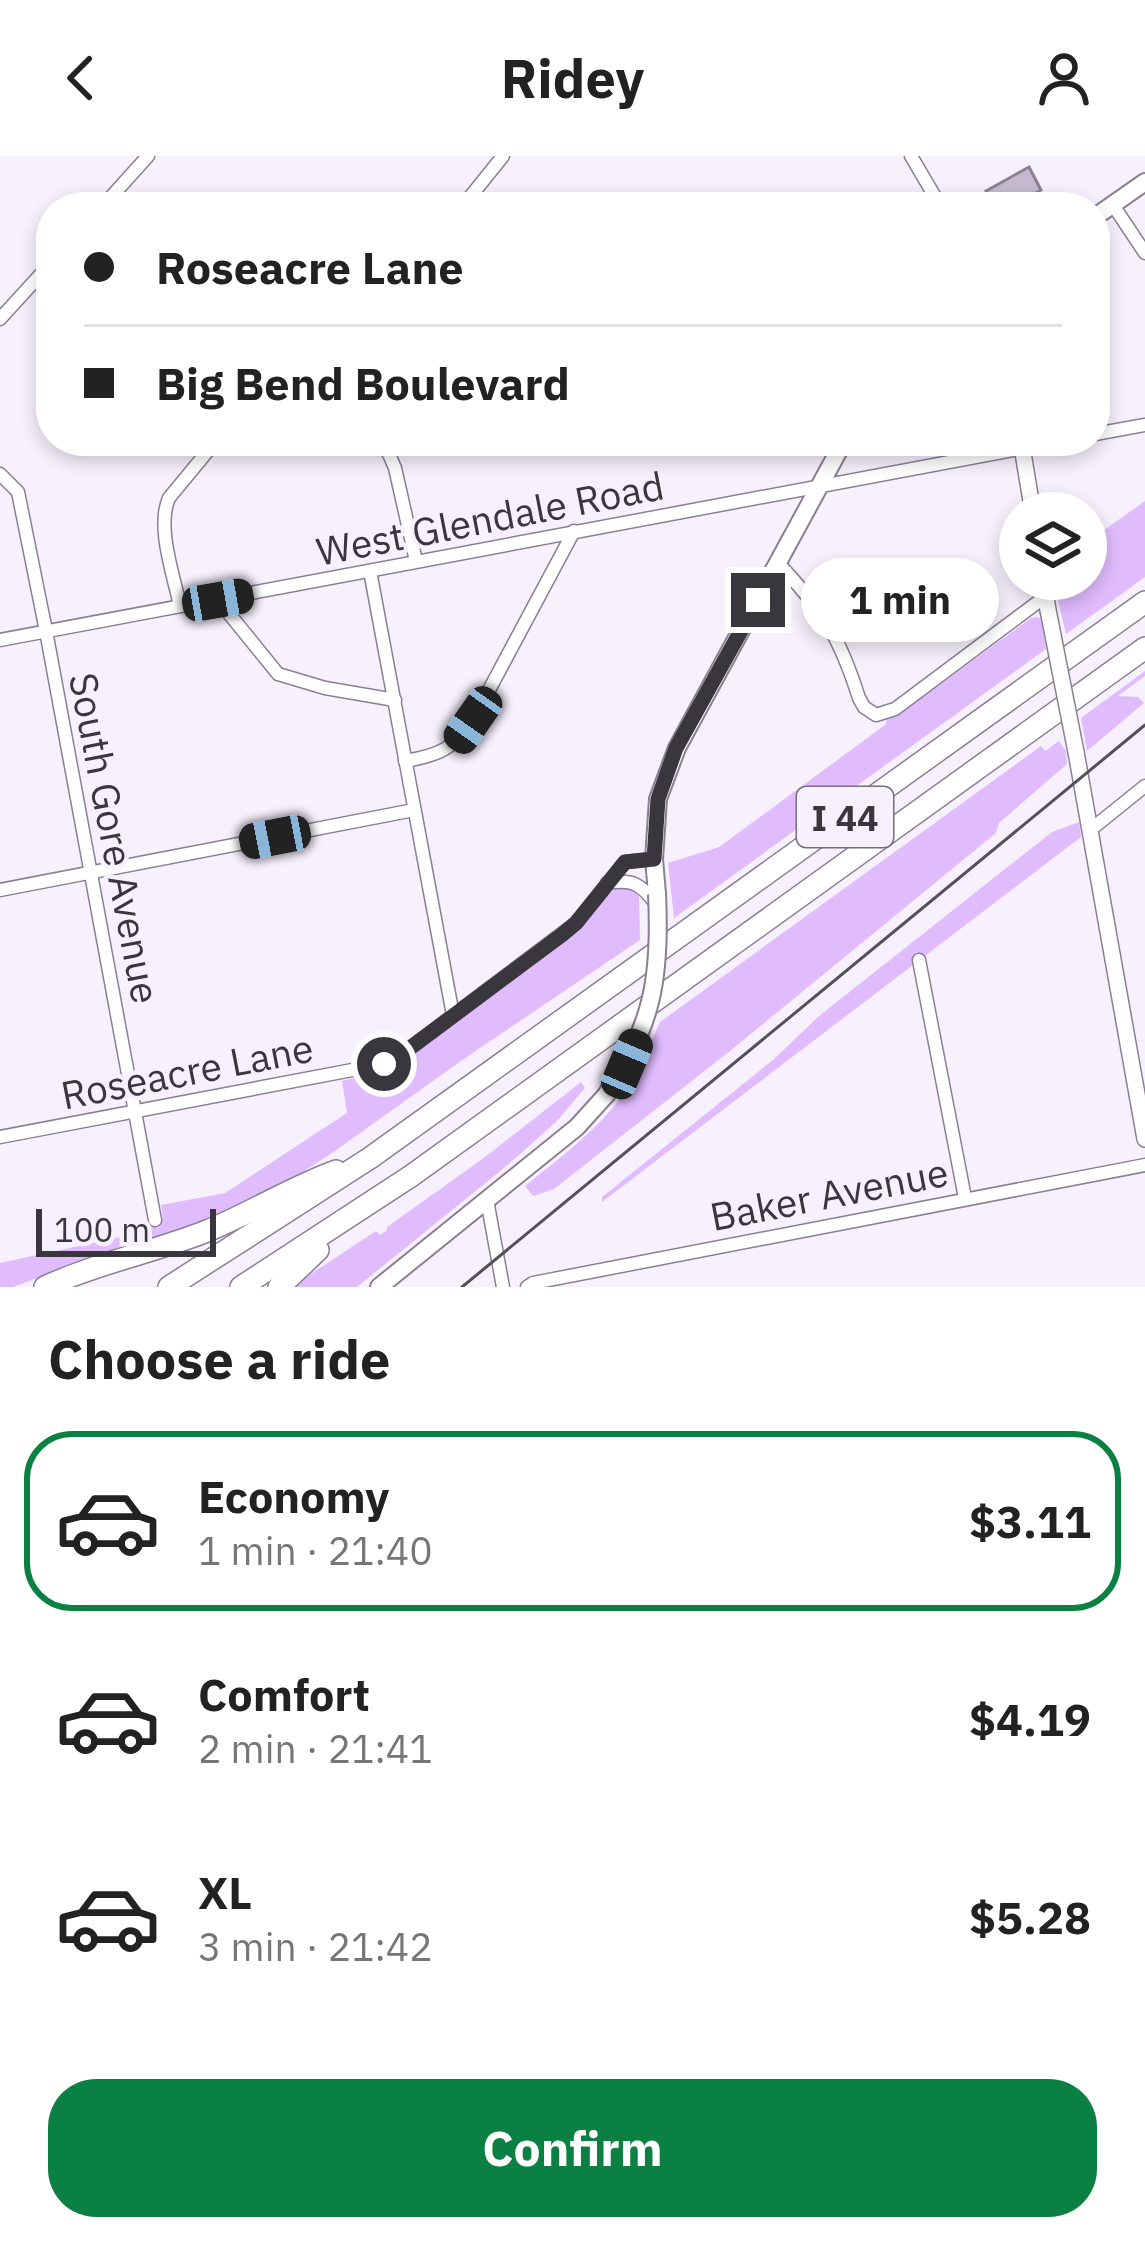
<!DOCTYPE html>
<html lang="en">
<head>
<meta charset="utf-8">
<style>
  :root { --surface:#fff; --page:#f6f6f6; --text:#222; --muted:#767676; --line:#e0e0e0; --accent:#0b8043 }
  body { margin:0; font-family:"IBM Plex Sans",sans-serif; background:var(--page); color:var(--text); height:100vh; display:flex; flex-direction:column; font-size:45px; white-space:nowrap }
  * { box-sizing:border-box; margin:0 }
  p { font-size:39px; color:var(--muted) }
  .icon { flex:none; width:66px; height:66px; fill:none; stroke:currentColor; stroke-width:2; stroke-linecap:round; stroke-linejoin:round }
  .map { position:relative; height:1131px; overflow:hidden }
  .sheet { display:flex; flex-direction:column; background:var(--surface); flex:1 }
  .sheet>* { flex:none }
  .hud { position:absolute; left:36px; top:36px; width:1074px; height:264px; border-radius:48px; box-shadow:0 6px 18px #0003; display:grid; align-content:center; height:264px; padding:0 48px; background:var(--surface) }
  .fabs { position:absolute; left:999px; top:336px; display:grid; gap:24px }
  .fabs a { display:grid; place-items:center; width:108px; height:108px; border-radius:50%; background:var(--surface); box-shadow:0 6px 18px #0003; font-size:60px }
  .scale { position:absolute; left:36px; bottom:30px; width:180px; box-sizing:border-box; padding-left:12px; border:6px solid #3a363e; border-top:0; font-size:33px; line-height:42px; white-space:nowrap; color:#3a363e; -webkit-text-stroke:9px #f7f1fe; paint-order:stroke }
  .end { position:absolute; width:54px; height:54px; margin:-27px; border:15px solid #3a363e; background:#fff; box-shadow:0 0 0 6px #fff }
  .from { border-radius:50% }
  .bubble { position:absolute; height:84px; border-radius:42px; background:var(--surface); box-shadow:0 6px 18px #0003; font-size:39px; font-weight:800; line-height:84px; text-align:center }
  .car { position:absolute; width:36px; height:72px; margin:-36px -18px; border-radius:15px; box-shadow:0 0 9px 3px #0007; background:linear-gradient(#222 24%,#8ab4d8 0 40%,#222 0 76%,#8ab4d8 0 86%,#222 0) }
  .hud b { display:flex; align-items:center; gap:42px; height:114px; font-size:45px }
  .hud b+b { border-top:3px solid var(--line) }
  .hud i { width:30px; height:30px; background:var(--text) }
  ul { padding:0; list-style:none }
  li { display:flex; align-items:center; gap:36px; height:180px; margin:0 24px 18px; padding:0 24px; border:6px solid transparent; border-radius:48px }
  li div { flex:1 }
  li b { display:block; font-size:45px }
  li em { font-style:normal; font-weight:800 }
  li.on { border-color:var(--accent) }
  li>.icon { width:108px; height:108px; stroke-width:1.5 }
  h2 { padding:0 48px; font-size:54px; line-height:144px }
  .button { display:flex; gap:24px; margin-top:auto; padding:24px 48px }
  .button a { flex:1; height:138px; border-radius:48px; background:var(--accent); color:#fff; font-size:48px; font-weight:800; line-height:138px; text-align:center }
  header { display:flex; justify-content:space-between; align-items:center; height:156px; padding:0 48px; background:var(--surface); font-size:54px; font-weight:800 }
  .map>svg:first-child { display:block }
  .green { fill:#e0bcfe }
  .building { fill:#c5bacf; stroke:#8a8291; stroke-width:3 }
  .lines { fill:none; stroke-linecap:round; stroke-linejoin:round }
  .minor-casing { stroke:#8a7f93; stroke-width:15 }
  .tertiary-casing { stroke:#8a7f93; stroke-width:18 }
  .secondary-casing { stroke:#8a7f93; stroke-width:20 }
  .motorway-casing { stroke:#8a7f93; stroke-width:24 }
  .minor { stroke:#fff; stroke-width:12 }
  .tertiary { stroke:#fff; stroke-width:15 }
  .secondary { stroke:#fff; stroke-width:16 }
  .motorway { stroke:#fff; stroke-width:21 }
  .rail { stroke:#545058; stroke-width:3 }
  .tertiary-bridge-casing { stroke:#8a7f93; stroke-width:18; stroke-linecap:butt }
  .secondary-bridge-casing { stroke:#8a7f93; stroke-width:20; stroke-linecap:butt }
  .tertiary-bridge { stroke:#fff; stroke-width:15 }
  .secondary-bridge { stroke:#fff; stroke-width:16 }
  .route { stroke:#3a363e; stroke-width:15 }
  .labels { text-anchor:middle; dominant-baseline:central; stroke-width:9; stroke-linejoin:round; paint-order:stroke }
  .shield { fill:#f7f1fe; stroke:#736e78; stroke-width:3 }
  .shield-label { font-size:36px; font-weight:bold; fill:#3a363e }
  .street-label { font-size:39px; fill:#3a363e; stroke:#f7f1fe }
</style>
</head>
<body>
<header><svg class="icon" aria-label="back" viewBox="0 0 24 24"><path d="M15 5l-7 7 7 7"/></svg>Ridey<svg class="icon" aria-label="person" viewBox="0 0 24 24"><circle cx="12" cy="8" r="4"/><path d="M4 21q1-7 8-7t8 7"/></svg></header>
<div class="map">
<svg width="1145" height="1131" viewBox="0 0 1145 1131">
  <rect width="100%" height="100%" fill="#f7f1fe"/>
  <!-- green -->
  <g class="green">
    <polygon points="1145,345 1145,421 1066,478 1053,423 1086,423 1086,387"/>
    <polygon points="1038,461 1042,464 1046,493 674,762 668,707 719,691 885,569 887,563 915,547 1031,462"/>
    <polygon points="1145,515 1145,520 1118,540 1138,541 1144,547 1087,595 1081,562"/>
    <path d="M1059,585l7,10 1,13 -68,59 -3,10 -266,218 -176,138 -21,7 -8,-10c42,-34 85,-65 112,-113 9,-16 15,-34 23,-51l381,-276 4,5z"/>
    <polygon points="1079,666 1081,681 602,1046 602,1041 773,904 819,860 1052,676"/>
    <path d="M619,730l15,2 5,6 1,46 -172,116 -136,97 -77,50 -91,36 -57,13 -94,35h-13v-24l148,-32 -1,-9 16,-4 -2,-13 64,-12 122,-80 -5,-32 40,-10 27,-14 164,-124c16,-15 28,-35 46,-47z"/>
    <polygon points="581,926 585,932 556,966 504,1012 357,1131 291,1131 376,1075 380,1079 387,1074 387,1071 481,1004"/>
  </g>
  <!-- building -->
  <polygon class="building" points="1029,11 1041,34 1014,51 995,51 986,35"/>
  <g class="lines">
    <defs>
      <g id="minor">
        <polyline points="911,0 941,51"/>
        <polyline points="1113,49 1145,97"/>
        <polyline points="102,51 148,0"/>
        <polyline points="462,51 503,0"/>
        <polyline points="0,163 51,107"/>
        <polyline points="1095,278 1145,269"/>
        <polyline points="378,285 389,298 395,312 416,405"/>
        <polyline points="0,318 18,336 46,475 155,1064"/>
        <path d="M778,407c45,48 61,72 81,135l5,9 12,8 19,-6 151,-113"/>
        <polyline points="370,415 453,859"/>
        <polyline points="218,444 278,518 325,532 395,544"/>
        <path d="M180,450c-6,-30 -24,-79 -11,-108l47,-57"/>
        <polyline points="0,484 1061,285"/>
        <path d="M405,605c35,-6 48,-12 68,-41l101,-189"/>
        <polyline points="1089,675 1145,630"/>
        <path d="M607,727c26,-4 34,1 49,21"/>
        <polyline points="0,734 414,654"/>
        <polyline points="919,804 965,1042"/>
        <polyline points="0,981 384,908 394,904 576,767 625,706 654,703"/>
        <polyline points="487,1044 503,1131"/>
        <polyline points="527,1131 533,1127 1145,1009"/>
      </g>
      <g id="tertiary">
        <polyline points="1021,285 1033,357"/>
        <polyline points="1043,423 1048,454"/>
        <polyline points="1076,596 1145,983"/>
      </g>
      <g id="secondary">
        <polyline points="1095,61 1145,26"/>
        <polyline points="657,738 654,703 658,643 677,592 844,285"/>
        <polyline points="379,1131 577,971 606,939"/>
      </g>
      <g id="motorway">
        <path d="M45,1131c52,-24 109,-35 162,-56 44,-18 85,-44 129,-60"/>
        <polyline points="169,1131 370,1002 1145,446"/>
        <polyline points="241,1131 411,1020 1145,492"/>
        <polyline points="279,1131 318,1094"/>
      </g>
    </defs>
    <!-- minor casing -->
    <use href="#minor" class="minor-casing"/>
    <!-- tertiary casing -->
    <use href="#tertiary" class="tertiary-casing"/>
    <!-- secondary casing -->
    <use href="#secondary" class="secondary-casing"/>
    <!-- motorway casing -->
    <use href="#motorway" class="motorway-casing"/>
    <!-- minor -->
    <use href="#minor" class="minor"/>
    <!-- tertiary -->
    <use href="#tertiary" class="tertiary"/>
    <!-- secondary -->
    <use href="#secondary" class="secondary"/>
    <!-- motorway -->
    <use href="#motorway" class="motorway"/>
    <!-- rail -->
    <polyline class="rail" points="462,1131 1145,569"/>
    <defs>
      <polyline id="tertiary-bridge" points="1048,454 1076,596"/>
      <path id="secondary-bridge" d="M606,939c47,-70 55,-118 51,-201"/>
    </defs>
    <!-- tertiary-bridge casing -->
    <use href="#tertiary-bridge" class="tertiary-bridge-casing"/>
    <!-- secondary-bridge casing -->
    <use href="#secondary-bridge" class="secondary-bridge-casing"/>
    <!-- tertiary-bridge -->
    <use href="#tertiary-bridge" class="tertiary-bridge"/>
    <!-- secondary-bridge -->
    <use href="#secondary-bridge" class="secondary-bridge"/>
  </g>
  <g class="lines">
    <!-- route -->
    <polyline class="route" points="384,908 394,904 563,778 576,767 625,706 654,703 658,643 676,592 758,444"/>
  </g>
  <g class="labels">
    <!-- shield labels -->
    <rect class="shield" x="797" y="631" width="96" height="60" rx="9"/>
    <g class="shield-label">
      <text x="845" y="661">I 44</text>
    </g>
    <!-- street labels -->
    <g class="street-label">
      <text transform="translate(490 362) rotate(-11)">West Glendale Road</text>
      <text transform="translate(115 682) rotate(79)">South Gore Avenue</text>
      <text transform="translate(187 915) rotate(-11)">Roseacre Lane</text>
      <text transform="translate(829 1038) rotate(-11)">Baker Avenue</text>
    </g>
  </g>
</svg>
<div class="fabs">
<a><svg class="icon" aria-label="layers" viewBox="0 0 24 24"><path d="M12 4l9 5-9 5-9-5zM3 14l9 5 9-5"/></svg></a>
</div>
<div class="scale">100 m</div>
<i class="end from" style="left:384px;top:908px"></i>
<i class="end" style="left:758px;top:444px"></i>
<div class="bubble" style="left:801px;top:402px;width:198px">1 min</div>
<i class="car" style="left:218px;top:444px;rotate:80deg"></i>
<i class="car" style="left:473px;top:564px;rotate:215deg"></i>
<i class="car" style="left:275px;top:681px;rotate:259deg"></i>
<i class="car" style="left:627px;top:908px;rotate:23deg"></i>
<div class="hud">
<b><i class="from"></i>Roseacre Lane</b>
<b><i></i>Big Bend Boulevard</b>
</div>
</div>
<section class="sheet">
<h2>Choose a ride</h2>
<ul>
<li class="on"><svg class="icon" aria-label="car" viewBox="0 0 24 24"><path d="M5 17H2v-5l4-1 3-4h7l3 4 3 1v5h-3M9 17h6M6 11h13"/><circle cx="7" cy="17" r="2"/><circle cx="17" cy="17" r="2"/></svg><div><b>Economy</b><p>1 min · 21:40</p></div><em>$3.11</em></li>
<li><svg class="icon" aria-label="car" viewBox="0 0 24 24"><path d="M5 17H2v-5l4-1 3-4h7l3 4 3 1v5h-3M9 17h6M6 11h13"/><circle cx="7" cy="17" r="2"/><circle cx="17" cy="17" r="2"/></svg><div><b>Comfort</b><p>2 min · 21:41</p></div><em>$4.19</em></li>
<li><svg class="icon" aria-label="car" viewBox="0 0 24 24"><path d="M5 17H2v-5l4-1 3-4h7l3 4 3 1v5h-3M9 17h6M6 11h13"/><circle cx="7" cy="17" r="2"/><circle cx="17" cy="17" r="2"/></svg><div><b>XL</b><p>3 min · 21:42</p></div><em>$5.28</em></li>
</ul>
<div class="button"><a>Confirm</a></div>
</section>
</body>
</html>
